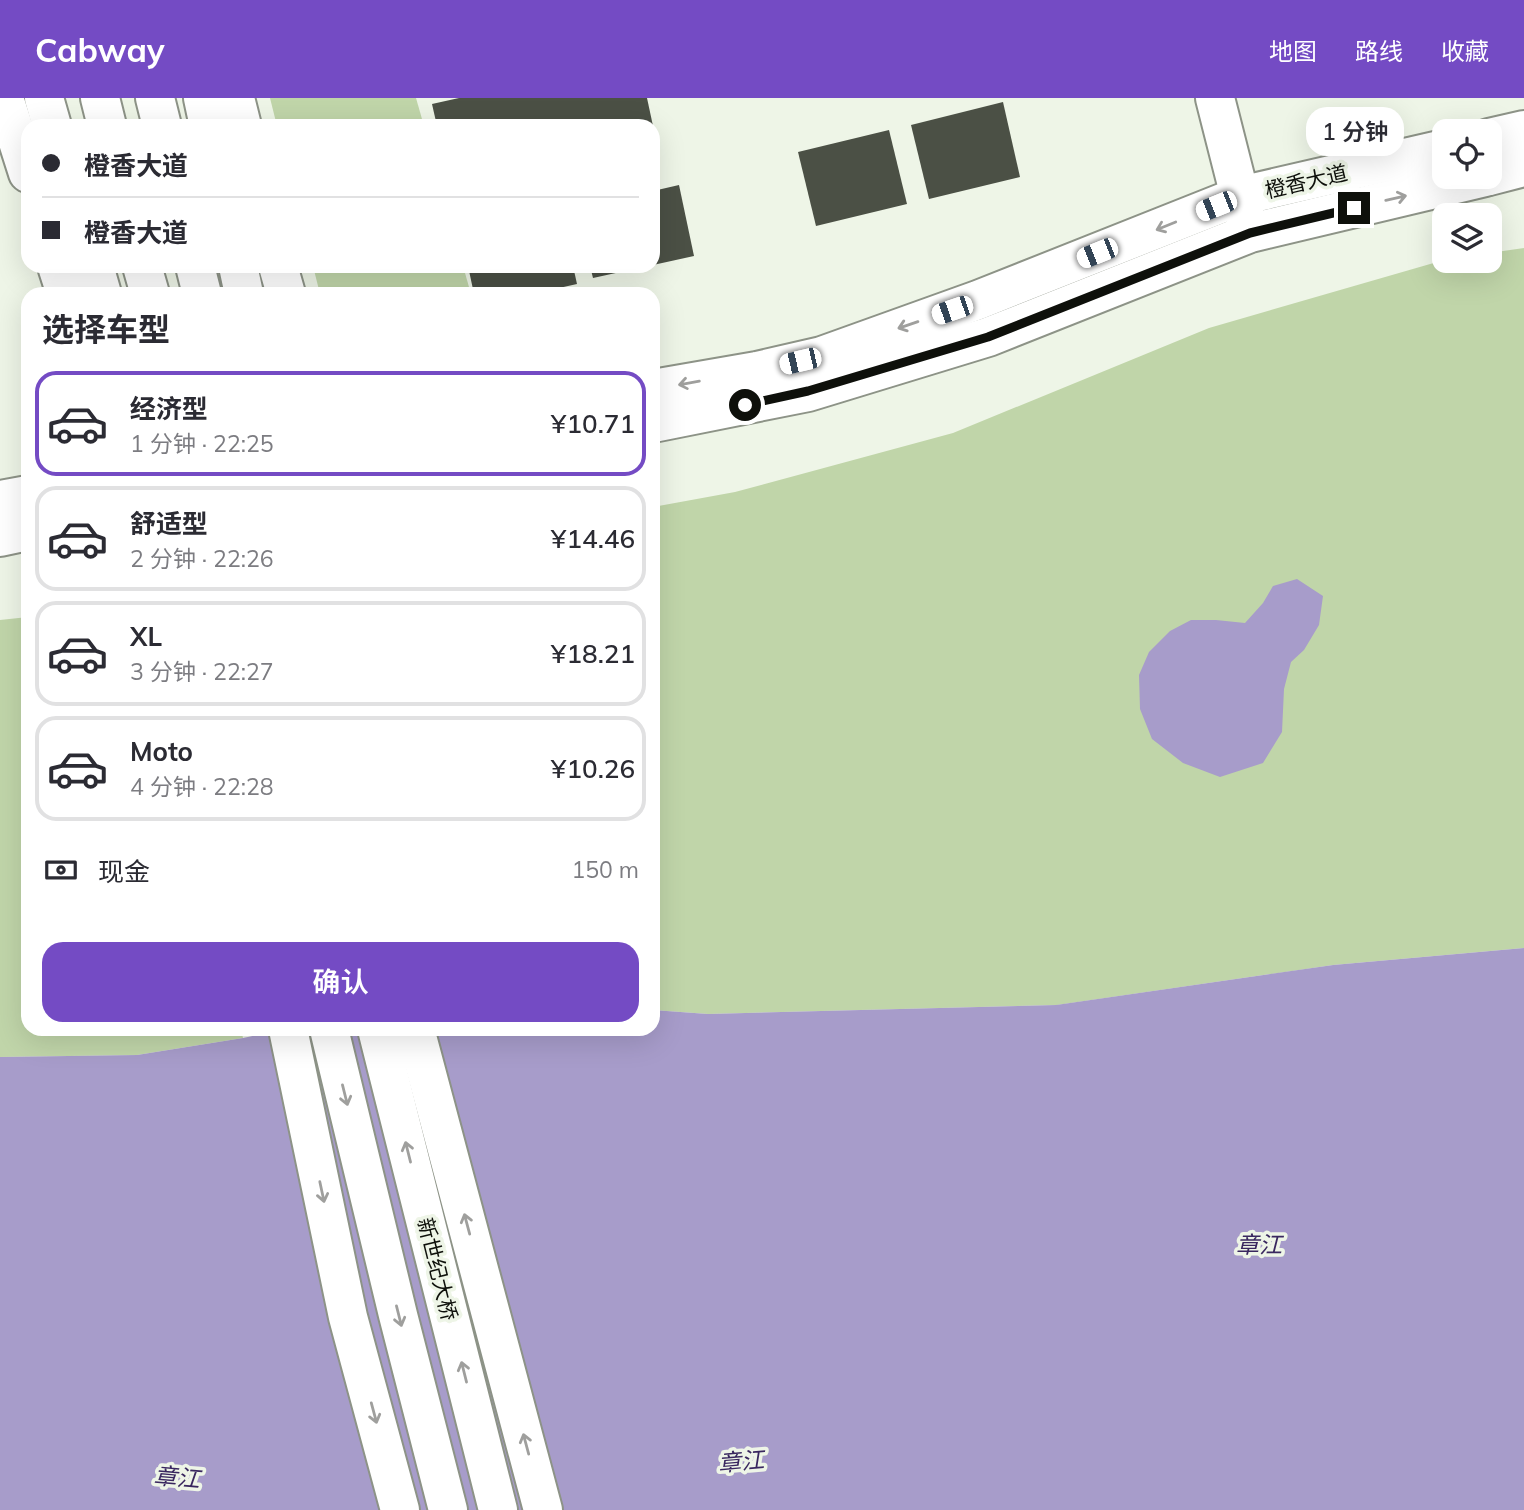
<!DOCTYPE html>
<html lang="zh">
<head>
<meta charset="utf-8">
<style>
  :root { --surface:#fff; --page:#f7f7f7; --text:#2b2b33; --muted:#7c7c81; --line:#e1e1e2; --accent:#744bc4 }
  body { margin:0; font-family:Mulish,"Noto Sans SC",sans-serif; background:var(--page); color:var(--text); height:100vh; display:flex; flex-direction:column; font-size:26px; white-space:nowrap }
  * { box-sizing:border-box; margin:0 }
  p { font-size:23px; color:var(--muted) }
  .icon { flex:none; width:38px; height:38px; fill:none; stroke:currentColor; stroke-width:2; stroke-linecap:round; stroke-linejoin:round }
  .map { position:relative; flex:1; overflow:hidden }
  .drawer { position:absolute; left:21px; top:189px; width:639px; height:749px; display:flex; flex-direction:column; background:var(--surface); border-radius:21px; box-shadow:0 7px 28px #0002 }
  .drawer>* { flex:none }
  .hud { position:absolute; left:21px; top:21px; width:639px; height:154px; border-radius:21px; box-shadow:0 7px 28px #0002; display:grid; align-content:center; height:154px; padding:0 21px; background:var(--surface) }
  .buttons { position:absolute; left:1432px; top:21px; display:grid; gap:14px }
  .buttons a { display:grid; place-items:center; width:70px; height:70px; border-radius:14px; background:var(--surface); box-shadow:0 7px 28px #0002; font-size:35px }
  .end { position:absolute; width:32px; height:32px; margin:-16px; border:9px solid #0e100b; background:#fff; box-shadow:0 0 0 4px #fff }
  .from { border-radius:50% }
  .bubble { position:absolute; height:49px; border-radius:21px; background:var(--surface); box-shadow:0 7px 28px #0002; font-size:23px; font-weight:600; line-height:49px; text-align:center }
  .car { position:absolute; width:21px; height:42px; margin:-21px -10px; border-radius:9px; box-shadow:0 0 5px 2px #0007; background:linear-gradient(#fff 24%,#345 0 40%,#fff 0 76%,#345 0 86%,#fff 0) }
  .hud b { display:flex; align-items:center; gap:24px; height:66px; font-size:26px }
  .hud b+b { border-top:2px solid var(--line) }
  .hud i { width:18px; height:18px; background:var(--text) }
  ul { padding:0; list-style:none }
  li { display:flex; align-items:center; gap:21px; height:105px; margin:0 14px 10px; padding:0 7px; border:4px solid var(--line); border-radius:21px }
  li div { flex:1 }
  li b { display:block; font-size:26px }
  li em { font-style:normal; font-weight:600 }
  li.on { border-color:var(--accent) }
  li>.icon { width:63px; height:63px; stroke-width:1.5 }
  h2 { padding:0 21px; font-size:32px; line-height:84px }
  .pay { display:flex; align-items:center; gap:18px; height:77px; padding:0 21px; font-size:26px }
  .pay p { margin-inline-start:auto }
  .action { display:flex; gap:14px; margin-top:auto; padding:14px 21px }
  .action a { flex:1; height:80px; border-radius:21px; background:var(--accent); color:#fff; font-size:28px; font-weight:600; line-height:80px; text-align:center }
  header { display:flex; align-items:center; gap:42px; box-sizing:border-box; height:98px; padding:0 35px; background:var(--accent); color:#fff }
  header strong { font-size:33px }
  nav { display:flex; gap:38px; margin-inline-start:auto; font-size:24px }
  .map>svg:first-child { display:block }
  .green { fill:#c0d5a9 }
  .water { fill:#a79cca }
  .building { fill:#4b5045 }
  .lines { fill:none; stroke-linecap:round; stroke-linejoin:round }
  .tertiary-casing { stroke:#8d9387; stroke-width:42 }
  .secondary-casing { stroke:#8d9387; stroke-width:42 }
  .primary-casing { stroke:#8d9387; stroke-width:42 }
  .trunk-casing { stroke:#8d9387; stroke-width:42 }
  .tertiary { stroke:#fff; stroke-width:38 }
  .secondary { stroke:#fff; stroke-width:38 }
  .primary { stroke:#fff; stroke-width:38 }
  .trunk { stroke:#fff; stroke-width:38 }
  .oneway { stroke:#9f9f9d }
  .route { stroke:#0e100b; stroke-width:9 }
  .labels { text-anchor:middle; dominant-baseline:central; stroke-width:7; stroke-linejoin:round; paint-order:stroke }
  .street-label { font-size:21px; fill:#0e100b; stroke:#eef5e7 }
  .water-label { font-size:23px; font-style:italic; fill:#39275f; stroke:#eef5e7 }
</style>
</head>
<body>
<header>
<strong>Cabway</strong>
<nav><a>地图</a><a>路线</a><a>收藏</a></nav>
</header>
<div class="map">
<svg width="1524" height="1412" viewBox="0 0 1524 1412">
  <rect width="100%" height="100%" fill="#eef5e7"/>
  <!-- green -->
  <g class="green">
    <polygon points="270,0 416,0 424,28 277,28"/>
    <polygon points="1524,150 1524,850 1333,867 1057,907 708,916 653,912 653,409 735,394 953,335 1209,230 1444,162 1489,163 1489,155"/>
    <polygon points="313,168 463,168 471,196 320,196"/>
    <polygon points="28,519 28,931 241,931 243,940 137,957 0,959 0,522"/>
  </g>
  <!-- water -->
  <g class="water">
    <polygon points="1297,481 1323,498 1319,527 1304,552 1291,564 1284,591 1282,634 1263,665 1220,679 1183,665 1152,641 1140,611 1139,577 1149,554 1170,533 1191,522 1216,522 1245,525 1263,505 1273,488"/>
    <polygon points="1524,850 1524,1412 0,1412 0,959 137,957 243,940 285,931 653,931 653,912 708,916 1056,907 1333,867"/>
  </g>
  <!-- building -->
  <g class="building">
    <polygon points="459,0 647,0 653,28 437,28 432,6"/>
    <polygon points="1003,4 1020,79 929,101 911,27"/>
    <polygon points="889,32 907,106 816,128 798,54"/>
    <polygon points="679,87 694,158 653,167 653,93"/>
    <polygon points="468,168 573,168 577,186 532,196 474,196"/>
    <polygon points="590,168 643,168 643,169 593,180"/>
  </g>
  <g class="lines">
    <defs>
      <g id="tertiary">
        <polyline points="44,0 52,28"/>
        <polyline points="203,0 209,28"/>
        <polyline points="1215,0 1248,130"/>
        <polyline points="94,168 102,196"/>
        <polyline points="238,168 244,196"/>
        <polyline points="288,931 348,1219 400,1412"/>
        <polyline points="415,931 543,1412"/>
      </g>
      <g id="secondary">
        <polyline points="1489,40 1524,32"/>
        <polyline points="1489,78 1524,69"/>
        <polyline points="653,291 757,273 822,258 978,202 1240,98 1444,51"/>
        <polyline points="653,325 808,294 988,239 1250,135 1485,79"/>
        <polyline points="0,402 28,397"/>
        <polyline points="0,439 28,433"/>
      </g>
      <g id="primary">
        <polyline points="4,0 28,75"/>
        <polyline points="235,0 242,28"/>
        <polyline points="57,168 66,196"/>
        <polyline points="278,168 286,196"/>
      </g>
      <g id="trunk">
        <polyline points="100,0 107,28"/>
        <polyline points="155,0 162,28"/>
        <polyline points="142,168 150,196"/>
        <polyline points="195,168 202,196"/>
        <polyline points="329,931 398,1217 448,1412"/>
        <polyline points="377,931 498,1412"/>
      </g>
    </defs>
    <!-- tertiary casing -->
    <use href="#tertiary" class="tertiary-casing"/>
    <!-- secondary casing -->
    <use href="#secondary" class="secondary-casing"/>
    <!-- primary casing -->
    <use href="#primary" class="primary-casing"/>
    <!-- trunk casing -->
    <use href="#trunk" class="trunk-casing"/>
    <!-- tertiary -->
    <use href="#tertiary" class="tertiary"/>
    <!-- secondary -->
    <use href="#secondary" class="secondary"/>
    <!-- primary -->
    <use href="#primary" class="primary"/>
    <!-- trunk -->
    <use href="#trunk" class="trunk"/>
  </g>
  <!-- one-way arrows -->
  <defs><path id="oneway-shaft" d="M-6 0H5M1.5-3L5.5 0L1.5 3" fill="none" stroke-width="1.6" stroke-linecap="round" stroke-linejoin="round" transform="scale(1.75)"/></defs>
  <g class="oneway">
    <use href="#oneway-shaft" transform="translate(1396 100) rotate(-13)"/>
    <use href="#oneway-shaft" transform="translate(1166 128) rotate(158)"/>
    <use href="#oneway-shaft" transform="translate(908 227) rotate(161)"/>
    <use href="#oneway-shaft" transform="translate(689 285) rotate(170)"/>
    <use href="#oneway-shaft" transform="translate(345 997) rotate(76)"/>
    <use href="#oneway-shaft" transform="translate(408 1054) rotate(-104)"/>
    <use href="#oneway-shaft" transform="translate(322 1094) rotate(78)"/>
    <use href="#oneway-shaft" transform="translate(467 1126) rotate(-105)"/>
    <use href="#oneway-shaft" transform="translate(399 1218) rotate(76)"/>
    <use href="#oneway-shaft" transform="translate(464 1274) rotate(-104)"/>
    <use href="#oneway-shaft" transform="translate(374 1315) rotate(75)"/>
    <use href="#oneway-shaft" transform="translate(526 1346) rotate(-105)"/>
  </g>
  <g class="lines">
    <!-- route -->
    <polyline class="route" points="745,307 808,293 988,239 1250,135 1354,110"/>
  </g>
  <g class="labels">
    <!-- street labels -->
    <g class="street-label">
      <text transform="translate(1306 83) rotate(-13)">橙香大道</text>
      <text transform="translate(438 1171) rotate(76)">新世纪大桥</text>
    </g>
    <!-- water labels -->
    <g class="water-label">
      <text x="1259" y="1146">章江</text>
      <text transform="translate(741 1363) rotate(-5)">章江</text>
      <text transform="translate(177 1379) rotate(5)">章江</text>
    </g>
  </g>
</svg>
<div class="buttons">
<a><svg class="icon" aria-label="locate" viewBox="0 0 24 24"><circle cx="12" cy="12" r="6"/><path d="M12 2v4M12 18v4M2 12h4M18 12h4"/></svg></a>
<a><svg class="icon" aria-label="layers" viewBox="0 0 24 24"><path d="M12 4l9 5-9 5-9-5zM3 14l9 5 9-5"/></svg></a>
</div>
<i class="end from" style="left:745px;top:307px"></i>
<i class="end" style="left:1354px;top:110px"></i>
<div class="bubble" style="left:1306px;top:9px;width:98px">1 分钟</div>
<i class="car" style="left:1216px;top:108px;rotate:248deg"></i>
<i class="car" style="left:1097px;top:155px;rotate:248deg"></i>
<i class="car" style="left:952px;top:212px;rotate:251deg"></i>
<i class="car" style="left:800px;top:263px;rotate:257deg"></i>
<div class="hud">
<b><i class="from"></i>橙香大道</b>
<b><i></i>橙香大道</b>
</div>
<section class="drawer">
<h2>选择车型</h2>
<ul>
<li class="on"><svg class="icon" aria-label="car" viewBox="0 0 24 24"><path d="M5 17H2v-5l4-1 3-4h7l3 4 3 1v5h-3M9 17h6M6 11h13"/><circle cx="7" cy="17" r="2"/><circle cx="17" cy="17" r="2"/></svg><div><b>经济型</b><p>1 分钟 · 22:25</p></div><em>¥10.71</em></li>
<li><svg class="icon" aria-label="car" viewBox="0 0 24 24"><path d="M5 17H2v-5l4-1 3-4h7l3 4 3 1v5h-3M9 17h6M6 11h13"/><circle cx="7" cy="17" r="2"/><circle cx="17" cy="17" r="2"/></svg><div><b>舒适型</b><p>2 分钟 · 22:26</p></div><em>¥14.46</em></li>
<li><svg class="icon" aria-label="car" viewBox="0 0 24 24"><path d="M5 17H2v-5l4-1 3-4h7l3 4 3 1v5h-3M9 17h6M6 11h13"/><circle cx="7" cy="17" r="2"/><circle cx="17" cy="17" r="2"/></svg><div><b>XL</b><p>3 分钟 · 22:27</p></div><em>¥18.21</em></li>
<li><svg class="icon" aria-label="car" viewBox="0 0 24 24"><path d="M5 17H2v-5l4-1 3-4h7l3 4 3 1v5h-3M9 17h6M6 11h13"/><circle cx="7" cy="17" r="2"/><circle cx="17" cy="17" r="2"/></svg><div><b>Moto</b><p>4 分钟 · 22:28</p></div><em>¥10.26</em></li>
</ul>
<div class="pay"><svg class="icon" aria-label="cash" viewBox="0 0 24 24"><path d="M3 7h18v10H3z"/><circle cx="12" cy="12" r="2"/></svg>现金<p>150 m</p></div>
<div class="action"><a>确认</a></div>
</section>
</div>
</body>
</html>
